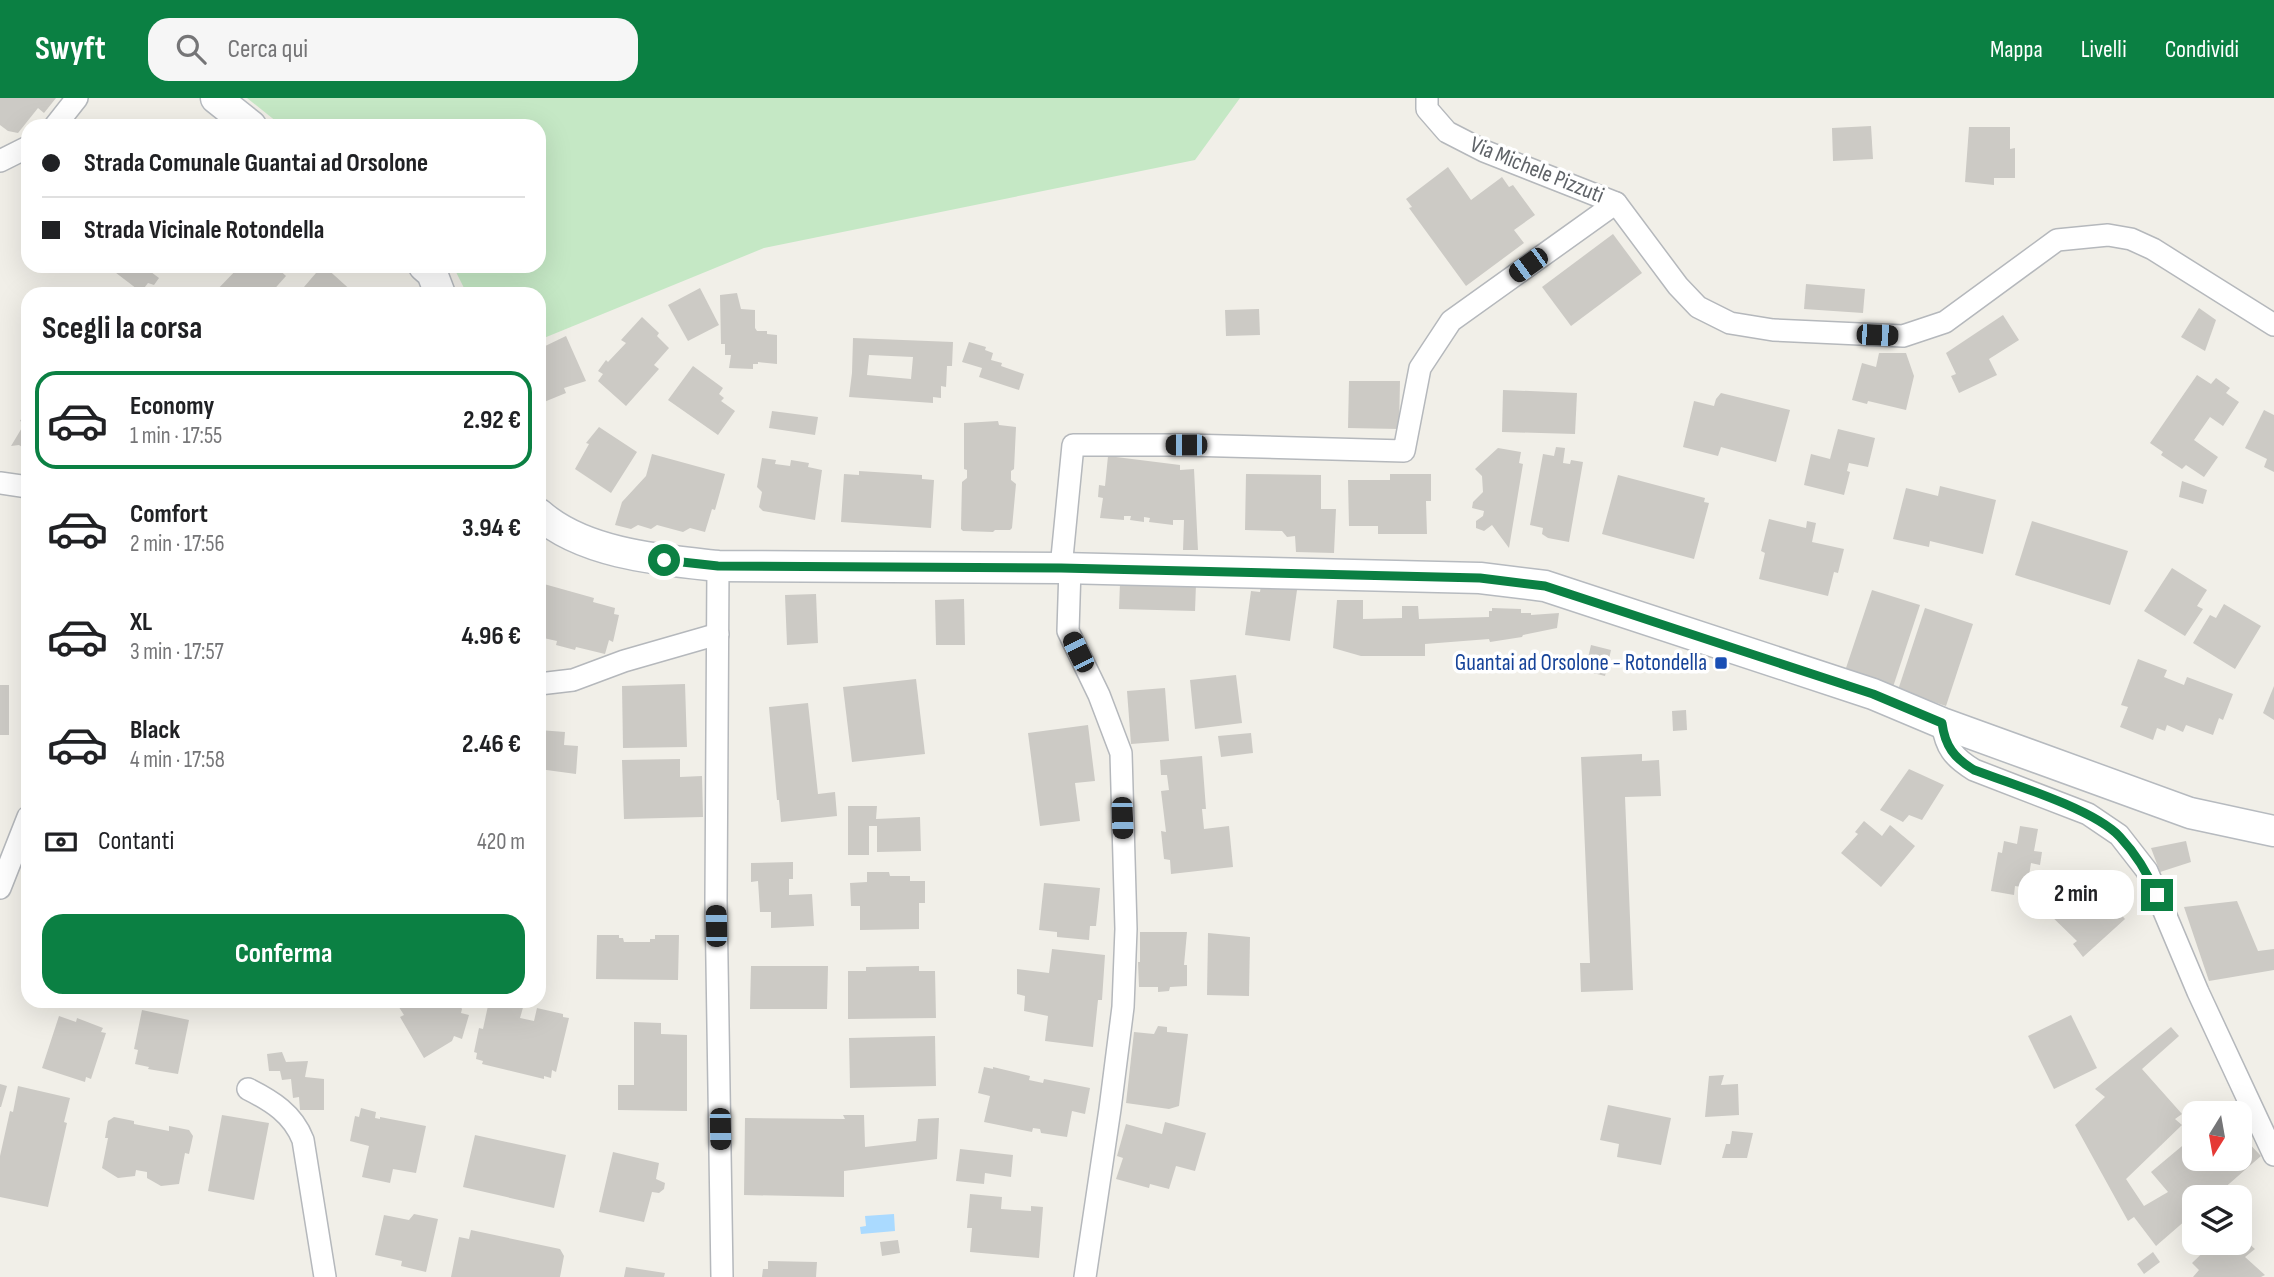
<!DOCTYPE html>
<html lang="it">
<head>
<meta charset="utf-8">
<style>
  :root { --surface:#fff; --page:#f6f6f6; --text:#202124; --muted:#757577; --line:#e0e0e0; --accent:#0b8043 }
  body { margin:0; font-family:"Sofia Sans Condensed",sans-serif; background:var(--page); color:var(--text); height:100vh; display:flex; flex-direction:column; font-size:26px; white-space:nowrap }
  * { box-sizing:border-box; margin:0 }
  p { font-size:23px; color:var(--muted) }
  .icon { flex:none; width:38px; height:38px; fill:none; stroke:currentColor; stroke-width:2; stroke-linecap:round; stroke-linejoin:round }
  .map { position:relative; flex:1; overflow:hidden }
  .drawer { position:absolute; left:21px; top:189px; width:525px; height:721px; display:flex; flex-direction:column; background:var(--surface); border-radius:21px; box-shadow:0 7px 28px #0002 }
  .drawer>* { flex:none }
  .hud { position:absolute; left:21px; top:21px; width:525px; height:154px; border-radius:21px; box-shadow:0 7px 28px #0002; display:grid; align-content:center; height:154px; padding:0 21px; background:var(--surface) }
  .needle { width:46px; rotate:191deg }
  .controls { position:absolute; left:2182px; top:1003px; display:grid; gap:14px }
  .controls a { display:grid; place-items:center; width:70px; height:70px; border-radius:14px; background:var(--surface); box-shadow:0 7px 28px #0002; font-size:35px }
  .end { position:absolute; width:32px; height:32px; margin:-16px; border:9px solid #0b8043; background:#fff; box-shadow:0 0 0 4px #fff }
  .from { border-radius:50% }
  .bubble { position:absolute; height:49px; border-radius:21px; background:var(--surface); box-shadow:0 7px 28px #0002; font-size:23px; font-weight:700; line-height:49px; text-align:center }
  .car { position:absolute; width:21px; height:42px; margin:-21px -10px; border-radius:9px; box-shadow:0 0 5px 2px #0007; background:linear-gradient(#222 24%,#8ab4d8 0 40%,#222 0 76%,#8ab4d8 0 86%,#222 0) }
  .hud b { display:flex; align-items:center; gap:24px; height:66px; font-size:26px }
  .hud b+b { border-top:2px solid var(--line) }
  .hud i { width:18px; height:18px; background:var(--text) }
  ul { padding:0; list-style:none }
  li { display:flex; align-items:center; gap:21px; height:98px; margin:0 14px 10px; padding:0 7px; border:4px solid transparent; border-radius:21px }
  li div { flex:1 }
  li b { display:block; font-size:26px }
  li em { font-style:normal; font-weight:700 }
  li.active { border-color:var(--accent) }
  li>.icon { width:63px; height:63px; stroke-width:1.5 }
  h2 { padding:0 21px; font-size:32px; line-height:84px }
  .pay { display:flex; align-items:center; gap:18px; height:77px; padding:0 21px; font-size:26px }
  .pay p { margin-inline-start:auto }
  .cta { display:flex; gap:14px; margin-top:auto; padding:14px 21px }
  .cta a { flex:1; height:80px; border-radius:21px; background:var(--accent); color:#fff; font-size:28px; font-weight:700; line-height:80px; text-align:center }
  header { display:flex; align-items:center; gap:42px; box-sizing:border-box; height:98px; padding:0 35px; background:var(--accent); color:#fff }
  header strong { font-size:33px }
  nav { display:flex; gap:38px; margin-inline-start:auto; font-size:24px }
  .search { width:490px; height:63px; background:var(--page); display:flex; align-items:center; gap:18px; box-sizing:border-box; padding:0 24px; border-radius:21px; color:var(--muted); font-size:26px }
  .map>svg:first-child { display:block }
  .green { fill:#c5e8c5 }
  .water { fill:#aadaff }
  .building { fill:#cccac5; fill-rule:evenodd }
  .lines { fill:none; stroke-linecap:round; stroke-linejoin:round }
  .street-casing { stroke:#b5b8bc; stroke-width:24 }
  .secondary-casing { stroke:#b6babf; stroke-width:33 }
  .street { stroke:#fff; stroke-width:21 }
  .secondary { stroke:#fff; stroke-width:30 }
  .route { stroke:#0b8043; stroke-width:9 }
  .transit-dot { fill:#1a4fb4; stroke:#fff; stroke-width:2.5 }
  .labels { text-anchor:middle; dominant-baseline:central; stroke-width:7; stroke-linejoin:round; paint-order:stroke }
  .street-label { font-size:23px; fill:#5f6368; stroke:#fff }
  .transit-label { font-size:23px; fill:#164399; stroke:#fff; text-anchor:end }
</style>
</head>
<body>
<header>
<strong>Swyft</strong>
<div class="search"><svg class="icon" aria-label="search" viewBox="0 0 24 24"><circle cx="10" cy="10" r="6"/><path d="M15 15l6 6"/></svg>Cerca qui</div>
<nav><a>Mappa</a><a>Livelli</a><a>Condividi</a></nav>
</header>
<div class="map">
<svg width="2274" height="1179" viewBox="0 0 2274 1179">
  <rect width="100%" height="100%" fill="#f1efe8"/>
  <!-- green -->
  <polygon class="green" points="247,0 1240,0 1195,62 764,150 539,242 539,196 467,196 453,168 539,168 539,28 282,28"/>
  <!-- water -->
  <polygon class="water" points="894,1116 895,1133 861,1136 860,1129 866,1128 865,1118"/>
  <!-- building -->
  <g class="building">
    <polygon points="0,0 56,0 44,15 38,10 18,35 8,33 0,27"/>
    <polygon points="1871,28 1873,61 1833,63 1832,30"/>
    <polygon points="1969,29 2010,29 2010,51 2015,50 2015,80 1994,80 1994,87 1965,84"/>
    <polygon points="1448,69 1471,102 1502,79 1509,89 1513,87 1535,117 1514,132 1524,145 1466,188 1409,110 1412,109 1406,101"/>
    <polygon points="1613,136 1642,175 1571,228 1542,189"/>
    <polygon points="107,168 155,168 151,174 159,180 154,187 148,185 141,194"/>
    <polygon points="240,168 275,168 286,178 270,196 213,196"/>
    <polygon points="322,168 324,168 355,196 298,196"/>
    <polygon points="1806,186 1865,191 1863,215 1804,211"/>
    <polygon points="700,190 719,227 688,243 668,207"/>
    <polygon points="737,195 741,211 755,212 755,230 757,233 767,233 767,236 777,237 777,266 758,264 758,266 753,266 753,271 729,270 731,257 725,257 725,246 721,246 720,197"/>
    <polygon points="2199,210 2216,222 2205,253 2181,239"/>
    <polygon points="1259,211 1260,237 1226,238 1225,212"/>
    <polygon points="2003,217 2019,242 1989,261 1997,277 1959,295 1951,278 1956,276 1946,255"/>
    <polygon points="642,219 659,235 657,238 669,250 654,267 659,271 626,308 598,283 603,276 598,273 606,262 608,264 626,245 621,242"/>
    <polygon points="566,238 586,283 564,290 566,295 544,304 539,293 539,251"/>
    <path d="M853,240l100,4 -1,24h-5l-1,21 -5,-1v12l-8,-1v6l-84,-6 3,-24zM869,257l44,2 -2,22 -44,-4z"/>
    <polygon points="969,244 986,249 985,252 993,255 991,262 1002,265 1001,268 1024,276 1019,292 979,279 982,270 962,264"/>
    <polygon points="1879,255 1906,255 1914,278 1906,312 1868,303 1867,306 1852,302 1862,265 1876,269"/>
    <polygon points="693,268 723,290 719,296 724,300 721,303 735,313 718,337 668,302"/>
    <polygon points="2197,277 2211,286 2216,280 2230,290 2226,295 2239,304 2223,328 2210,319 2194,342 2218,359 2204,379 2186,367 2182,371 2161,357 2163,354 2150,345"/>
    <polygon points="1349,283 1400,283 1399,331 1348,330"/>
    <polygon points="1503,292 1577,295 1575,336 1502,334"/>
    <polygon points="1721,295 1790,312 1776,364 1721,349 1718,358 1683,349 1694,303 1714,308 1716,301"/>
    <polygon points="2264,312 2274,317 2274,374 2264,369 2267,361 2245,350"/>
    <polygon points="772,313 818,319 815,337 769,330"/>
    <polygon points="28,320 28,353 19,347 11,348 23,328 20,322"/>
    <polygon points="998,323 999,327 1016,329 1014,371 1011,373 1011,382 1016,386 1012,430 1010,432 995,432 993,434 963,433 961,431 962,384 967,380 967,372 964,371 964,325"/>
    <polygon points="599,329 637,354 611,395 575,371 589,346 586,345"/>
    <polygon points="1838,331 1875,340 1868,369 1849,365 1847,373 1850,374 1844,397 1804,387 1811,356 1830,361"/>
    <polygon points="1556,349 1565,350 1563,365 1570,366 1571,362 1583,364 1569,444 1548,440 1542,436 1543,430 1530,427 1543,356 1554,358"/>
    <polygon points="1498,350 1521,354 1519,365 1523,366 1509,450 1492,427 1484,433 1476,430 1476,423 1483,418 1484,413 1472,410 1473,404 1483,394 1482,378 1475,371"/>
    <polygon points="652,356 725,376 715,412 712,411 705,434 690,430 683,434 657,427 651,431 638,427 631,431 615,427 622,404 646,378"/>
    <polygon points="1108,358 1180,367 1180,372 1194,371 1198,452 1183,452 1184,422 1173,422 1173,427 1149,424 1150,420 1144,419 1144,424 1130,422 1131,418 1124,418 1124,422 1100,420 1103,400 1098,399 1099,387 1105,388"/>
    <polygon points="762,360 776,362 775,366 790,368 791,362 809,365 808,369 822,372 815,422 763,413 759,409 762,394 757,389"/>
    <polygon points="859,373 922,377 922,381 934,382 931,430 841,424 844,376 859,377"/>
    <polygon points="1246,376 1321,377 1321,411 1336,411 1334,455 1296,454 1295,438 1287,439 1282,433 1245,432"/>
    <polygon points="1390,376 1431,376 1431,403 1426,403 1427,436 1378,436 1378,428 1349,428 1348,382 1390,382"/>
    <polygon points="1618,377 1705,400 1704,404 1709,405 1694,461 1602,436"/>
    <polygon points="2182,383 2207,392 2203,406 2179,399"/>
    <polygon points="1940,388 1996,402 1983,456 1930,443 1929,449 1893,441 1906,390 1938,398"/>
    <polygon points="1769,421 1806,430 1807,423 1816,425 1812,444 1844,451 1838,475 1834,474 1828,498 1759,481 1765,455 1761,453"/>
    <polygon points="2032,423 2128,453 2110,507 2015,477"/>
    <polygon points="2172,470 2207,492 2197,508 2203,511 2185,538 2144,513"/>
    <polygon points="539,477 545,479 544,486 594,500 593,504 615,510 614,516 619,517 613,544 609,542 605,556 576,549 575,552 556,547 557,543 539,539"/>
    <polygon points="1120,485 1196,486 1195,513 1119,511"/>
    <polygon points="1261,487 1297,492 1290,543 1245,537 1251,493 1260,494"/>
    <polygon points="1872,492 1920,507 1893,589 1845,573"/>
    <polygon points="816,496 818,545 787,547 785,497"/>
    <polygon points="964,501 965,547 936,547 935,502"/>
    <polygon points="1337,502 1363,502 1363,521 1402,520 1402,508 1418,508 1419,521 1489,519 1489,513 1492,513 1492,510 1521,511 1521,515 1531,515 1531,517 1559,515 1557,530 1523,537 1522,539 1490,544 1489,541 1425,546 1425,558 1361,558 1333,550"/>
    <polygon points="2224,506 2261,528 2235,571 2193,545 2210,517 2216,520"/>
    <polygon points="1925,510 1973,526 1946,608 1898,592"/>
    <polygon points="1591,547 1611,552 1605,578 1585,573"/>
    <polygon points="2138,561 2167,572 2164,579 2184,587 2187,579 2233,596 2223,622 2219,620 2213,637 2186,627 2183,634 2167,627 2165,633 2157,630 2153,642 2120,629 2128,609 2121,607"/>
    <polygon points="1236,577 1242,625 1195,631 1190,582"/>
    <polygon points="916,581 925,656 852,664 843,589"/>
    <polygon points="685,586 687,649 623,650 622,588"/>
    <rect x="0" y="587" width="9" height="50"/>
    <polygon points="2274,588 2274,622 2263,615"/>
    <polygon points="1165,590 1169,643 1131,646 1127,593"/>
    <polygon points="808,605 818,696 835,694 837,718 781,724 779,702 777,702 769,609"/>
    <polygon points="1686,612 1687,632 1673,633 1672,613"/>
    <polygon points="1088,627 1095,683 1075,685 1080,723 1040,728 1028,635"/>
    <polygon points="539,632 565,634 564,647 578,648 576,676 539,671"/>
    <polygon points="1251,635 1253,655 1221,659 1218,638"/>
    <polygon points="1642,656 1642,663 1659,662 1661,698 1625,699 1633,892 1581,894 1580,865 1590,865 1581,659"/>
    <polygon points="1202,658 1206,711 1202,711 1204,731 1229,728 1233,769 1171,776 1170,762 1164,761 1161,733 1166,734 1161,693 1169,692 1167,677 1161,677 1160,662"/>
    <polygon points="680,661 680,679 702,678 703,719 624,721 622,662"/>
    <polygon points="1909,671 1944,687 1922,722 1909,717 1903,724 1880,712"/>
    <polygon points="848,708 877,708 876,721 920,719 921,753 877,754 877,728 869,728 869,757 848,757"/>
    <polygon points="1864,723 1882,738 1890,727 1915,748 1881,789 1841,755 1858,736 1855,734"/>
    <polygon points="2020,728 2038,731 2034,753 2042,754 2040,767 2031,765 2027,790 2015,788 2014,797 1991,793 1998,754 2002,755 2004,743 2017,746"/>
    <polygon points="2186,743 2191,764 2160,774 2151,750"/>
    <polygon points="793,764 793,781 789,781 789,797 812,796 814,828 771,830 771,814 760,814 758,783 751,784 751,765"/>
    <polygon points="867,774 889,774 890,778 910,778 910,783 925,783 925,805 919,805 919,831 860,832 860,808 851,808 850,785 867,784"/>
    <polygon points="2086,777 2125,821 2083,859 2073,846 2077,843 2045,812"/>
    <polygon points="1044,785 1100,790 1096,828 1090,828 1089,842 1057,839 1057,834 1039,832"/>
    <polygon points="2237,803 2258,853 2274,851 2274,872 2209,883 2184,809"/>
    <polygon points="1140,834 1187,834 1184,867 1187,867 1187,888 1170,889 1169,893 1158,894 1158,889 1139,889 1138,864 1140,864"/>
    <polygon points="1208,835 1250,839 1249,898 1207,897"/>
    <polygon points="597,837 619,837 619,840 623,840 624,844 650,844 650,841 655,841 655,837 679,837 678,882 596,881"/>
    <polygon points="1052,851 1105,857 1102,902 1098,902 1093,949 1045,943 1048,918 1024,913 1025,898 1017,896 1017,871 1049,875"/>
    <polygon points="751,868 828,868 827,911 750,911"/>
    <polygon points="919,868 919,873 935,873 936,920 848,921 848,873 866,873 866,869"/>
    <polygon points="395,903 457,903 462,911 461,915 469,917 462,941 454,938 452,943 424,960 400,919 404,917"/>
    <polygon points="489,903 512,903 524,906 520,920 534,923 537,910 563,916 563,919 569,920 556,974 552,972 551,980 544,978 544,981 482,966 483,963 476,961 477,955 474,954 479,930 483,931"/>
    <polygon points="142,912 189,922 178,976 148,971 149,969 135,966 138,952 134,951"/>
    <polygon points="2071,917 2097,970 2054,991 2028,938"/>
    <polygon points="59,918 76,924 77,920 103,930 101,934 106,935 91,981 86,979 85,984 42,970"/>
    <polygon points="634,924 661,925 661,936 687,937 687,1013 618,1012 618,987 634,987"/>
    <polygon points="1158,928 1167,929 1167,934 1188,936 1179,1008 1169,1011 1126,1005 1134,934 1154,936"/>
    <polygon points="2171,929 2179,938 2142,971 2182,1016 2175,1021 2182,1027 2126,1081 2144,1108 2168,1094 2151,1074 2194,1038 2194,1060 2240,1060 2240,1036 2261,1058 2214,1099 2194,1099 2194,1115 2156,1148 2134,1119 2128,1123 2075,1027 2105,999 2095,991"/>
    <polygon points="935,938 936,988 850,990 849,940"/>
    <polygon points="282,954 286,964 308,963 305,979 324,981 324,1012 300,1012 299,999 293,1000 291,981 282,982 280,973 269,973 267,956"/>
    <polygon points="984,969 993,971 993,969 1030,978 1029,982 1043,985 1044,981 1090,990 1085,1016 1072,1013 1067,1039 1041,1035 1040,1031 1033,1030 1032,1034 984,1024 990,998 978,995"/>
    <polygon points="1724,977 1721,987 1738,986 1739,1017 1705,1019 1709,978"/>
    <polygon points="0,986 7,988 1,1009 0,1009"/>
    <polygon points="18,988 70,1000 64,1024 67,1025 48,1109 0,1099 0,1058 10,1013 13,1014"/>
    <polygon points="1608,1007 1671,1020 1661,1067 1617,1059 1619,1046 1600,1042"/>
    <polygon points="361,1010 376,1014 375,1020 380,1021 380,1019 426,1028 416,1075 393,1071 390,1085 362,1079 369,1048 350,1043 355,1018 359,1019"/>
    <polygon points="222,1017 269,1025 254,1102 208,1093"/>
    <polygon points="843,1017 864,1017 865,1049 916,1043 918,1021 939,1020 937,1061 844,1073 844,1099 744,1097 745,1020 845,1021"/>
    <polygon points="114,1019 134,1023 134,1026 169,1033 169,1028 189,1032 193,1038 189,1056 185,1055 179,1086 161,1088 147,1080 147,1074 136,1072 135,1078 118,1080 102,1070 108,1040 105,1040 108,1023"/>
    <polygon points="1165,1024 1206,1035 1195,1073 1176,1068 1169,1091 1150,1086 1149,1090 1116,1081 1123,1060 1117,1058 1126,1026 1162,1036"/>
    <polygon points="1732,1033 1753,1035 1747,1060 1722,1060 1726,1046 1730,1046"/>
    <polygon points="475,1037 566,1057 554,1110 463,1089"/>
    <polygon points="960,1051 1013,1057 1011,1079 985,1075 984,1086 956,1083"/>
    <polygon points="613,1054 659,1065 656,1081 665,1085 664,1091 659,1095 652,1094 644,1124 599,1114"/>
    <polygon points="970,1096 1002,1099 1001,1111 1031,1113 1031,1108 1043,1109 1039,1160 970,1154 972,1130 967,1130"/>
    <polygon points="414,1116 438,1121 426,1174 401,1168 402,1163 375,1157 384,1117 409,1122"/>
    <polygon points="471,1132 560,1151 564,1158 560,1179 451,1179 459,1139 469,1141"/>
    <polygon points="2240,1138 2255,1151 2245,1159 2265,1177 2261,1179 2193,1179 2199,1172 2192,1165 2214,1144 2240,1144"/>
    <polygon points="898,1142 900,1155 882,1158 880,1144"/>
    <polygon points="2153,1154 2160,1164 2144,1176 2137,1166"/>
    <polygon points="768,1163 817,1164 816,1179 762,1179 763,1171 768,1171"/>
    <polygon points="626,1169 665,1175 664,1179 624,1179"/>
  </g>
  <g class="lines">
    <defs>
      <g id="street">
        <polyline points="1427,0 1427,11 1447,34 1484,53 1616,105 1678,188 1698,209 1730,225 1773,232 1903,238 1945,224 2057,142 2108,137 2131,141 2153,151 2274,227"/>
        <polyline points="55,28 77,0"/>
        <polyline points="0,63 28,49"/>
        <polyline points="0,385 28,389"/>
        <polyline points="718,468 716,802 722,1179"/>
        <polyline points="1061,470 1073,347 1186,347 1404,353 1420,270 1451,223 1616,105"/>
        <polyline points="1070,470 1068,533 1099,597 1121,655 1126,831 1123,909 1110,1011 1085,1179"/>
        <polyline points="539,586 573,582 624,563 718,536"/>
        <path d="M1942,625c4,25 11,34 32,47l114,44 31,21 28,36 51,121 76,163"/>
        <polyline points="0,790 28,719"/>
        <path d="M248,991c24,12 45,25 55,51l22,137"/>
      </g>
      <g id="secondary">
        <polyline points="216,0 251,28"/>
        <polyline points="424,168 432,175 440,196"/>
        <path d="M539,416c45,40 122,46 179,52l343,2 419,10 65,8 328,108 69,29 248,90 84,18"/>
      </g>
    </defs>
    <!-- street casing -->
    <use href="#street" class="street-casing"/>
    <!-- secondary casing -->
    <use href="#secondary" class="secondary-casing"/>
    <!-- street -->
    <use href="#street" class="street"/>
    <!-- secondary -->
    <use href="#secondary" class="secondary"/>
  </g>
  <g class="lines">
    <!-- route -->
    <path class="route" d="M664,462l54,6 343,2 419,10 65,8 328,108 69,29c3,23 12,35 32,47 38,14 120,39 146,67 16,17 28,37 37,58"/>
  </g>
  <!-- markers -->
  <rect class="transit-dot" x="1714" y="558" width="14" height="14" rx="3.5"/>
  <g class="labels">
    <!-- street labels -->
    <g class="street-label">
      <text transform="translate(1537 72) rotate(22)">Via Michele Pizzuti</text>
    </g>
    <!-- transit labels -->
    <g class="transit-label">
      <text x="1707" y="565">Guantai ad Orsolone - Rotondella</text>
    </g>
  </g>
</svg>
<div class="controls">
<a><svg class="needle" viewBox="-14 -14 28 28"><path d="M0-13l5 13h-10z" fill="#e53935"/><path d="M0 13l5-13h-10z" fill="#757577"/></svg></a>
<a><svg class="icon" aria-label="layers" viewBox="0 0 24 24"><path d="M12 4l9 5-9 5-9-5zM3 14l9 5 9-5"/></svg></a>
</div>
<i class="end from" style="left:664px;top:462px"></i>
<i class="end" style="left:2157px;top:797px"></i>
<div class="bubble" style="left:2018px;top:772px;width:116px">2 min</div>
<i class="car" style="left:1528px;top:167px;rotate:234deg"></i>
<i class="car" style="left:1877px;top:237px;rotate:92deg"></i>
<i class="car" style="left:1186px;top:347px;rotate:270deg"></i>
<i class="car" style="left:1078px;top:554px;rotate:334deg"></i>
<i class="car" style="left:1122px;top:720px;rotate:178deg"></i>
<i class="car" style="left:716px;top:828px;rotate:359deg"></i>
<i class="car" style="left:720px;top:1031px;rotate:179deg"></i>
<div class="hud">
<b><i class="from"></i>Strada Comunale Guantai ad Orsolone</b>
<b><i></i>Strada Vicinale Rotondella</b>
</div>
<section class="drawer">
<h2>Scegli la corsa</h2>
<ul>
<li class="active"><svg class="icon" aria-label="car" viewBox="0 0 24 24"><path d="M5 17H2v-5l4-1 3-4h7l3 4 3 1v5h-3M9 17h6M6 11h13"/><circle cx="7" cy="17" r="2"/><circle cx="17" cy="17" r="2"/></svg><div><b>Economy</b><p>1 min · 17:55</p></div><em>2.92 €</em></li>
<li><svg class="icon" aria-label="car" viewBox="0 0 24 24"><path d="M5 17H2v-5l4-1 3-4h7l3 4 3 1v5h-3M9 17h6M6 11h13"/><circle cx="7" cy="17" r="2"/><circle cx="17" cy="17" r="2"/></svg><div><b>Comfort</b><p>2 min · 17:56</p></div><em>3.94 €</em></li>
<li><svg class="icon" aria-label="car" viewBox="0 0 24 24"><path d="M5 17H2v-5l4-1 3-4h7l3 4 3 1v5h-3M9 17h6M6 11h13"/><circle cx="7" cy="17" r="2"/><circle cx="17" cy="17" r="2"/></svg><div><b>XL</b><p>3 min · 17:57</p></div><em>4.96 €</em></li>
<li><svg class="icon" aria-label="car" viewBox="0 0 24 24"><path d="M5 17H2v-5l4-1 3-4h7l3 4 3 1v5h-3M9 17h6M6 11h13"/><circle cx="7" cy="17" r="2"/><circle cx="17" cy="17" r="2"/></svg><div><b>Black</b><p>4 min · 17:58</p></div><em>2.46 €</em></li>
</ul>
<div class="pay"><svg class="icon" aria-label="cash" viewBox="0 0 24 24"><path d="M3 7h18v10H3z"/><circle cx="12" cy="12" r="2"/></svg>Contanti<p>420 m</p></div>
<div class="cta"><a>Conferma</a></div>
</section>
</div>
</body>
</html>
